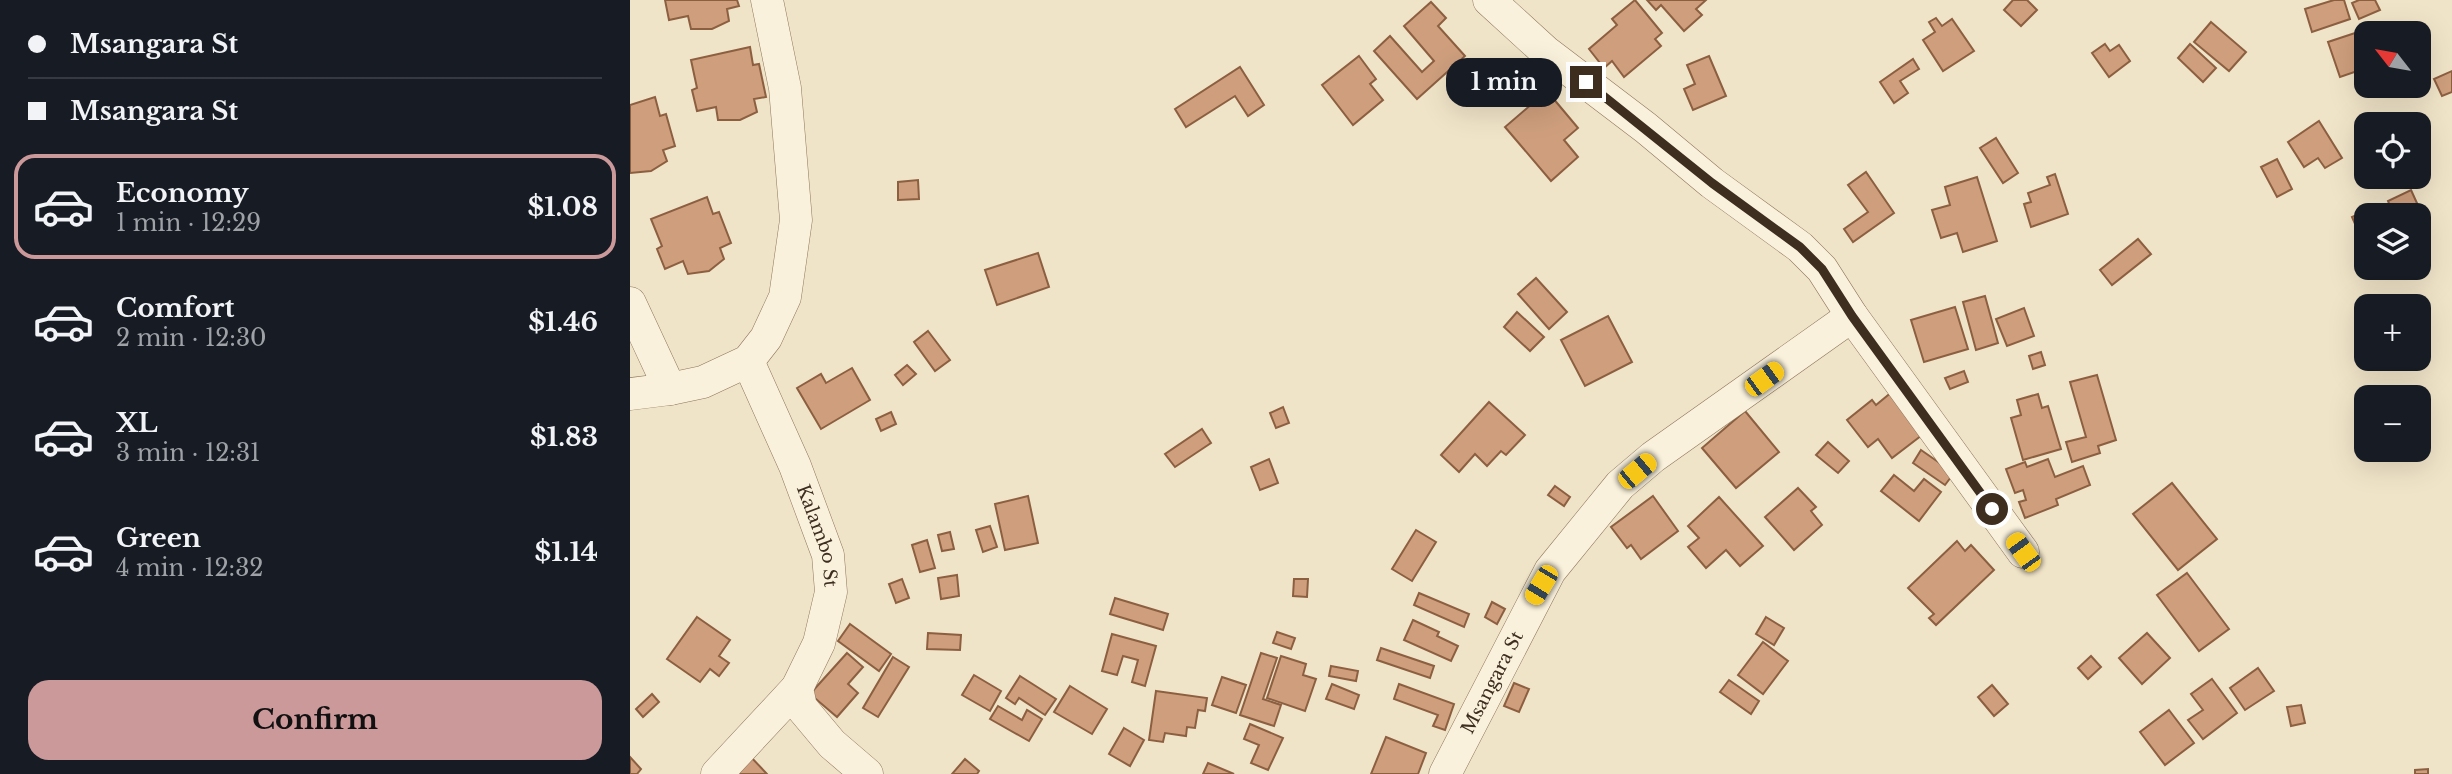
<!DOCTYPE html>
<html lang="en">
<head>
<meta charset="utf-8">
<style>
  :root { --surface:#171b24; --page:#242831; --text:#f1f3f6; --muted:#9ea1a6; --line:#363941; --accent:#cc999b }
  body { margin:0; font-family:"Libre Baskerville",serif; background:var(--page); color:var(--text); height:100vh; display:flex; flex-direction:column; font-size:26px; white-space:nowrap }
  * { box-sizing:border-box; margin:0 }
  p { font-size:23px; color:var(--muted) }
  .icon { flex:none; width:38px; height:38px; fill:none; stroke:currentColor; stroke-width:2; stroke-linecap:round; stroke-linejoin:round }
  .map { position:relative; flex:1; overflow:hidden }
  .details { display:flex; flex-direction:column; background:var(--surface); width:630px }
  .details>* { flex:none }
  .guide { display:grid; align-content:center; height:154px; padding:0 28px; background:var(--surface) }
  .needle { width:46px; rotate:301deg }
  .fabs { position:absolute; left:1724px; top:21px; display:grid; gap:14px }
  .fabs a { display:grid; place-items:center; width:77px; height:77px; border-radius:14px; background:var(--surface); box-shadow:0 7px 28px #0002; font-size:35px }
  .end { position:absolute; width:32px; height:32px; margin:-16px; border:9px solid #3d2e20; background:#fff; box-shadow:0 0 0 4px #fff }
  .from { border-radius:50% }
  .bubble { position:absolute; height:49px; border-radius:21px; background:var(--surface); box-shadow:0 7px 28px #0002; font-size:23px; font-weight:700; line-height:49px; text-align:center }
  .car { position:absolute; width:21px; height:42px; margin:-21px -10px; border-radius:9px; box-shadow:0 0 5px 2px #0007; background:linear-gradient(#f5c518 24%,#345 0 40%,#f5c518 0 76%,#345 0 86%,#f5c518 0) }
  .guide b { display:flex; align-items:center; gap:24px; height:66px; font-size:26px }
  .guide b+b { border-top:2px solid var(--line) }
  .guide i { width:18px; height:18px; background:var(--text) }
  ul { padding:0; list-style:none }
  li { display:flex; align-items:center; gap:21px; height:105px; margin:0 14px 10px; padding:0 14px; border:4px solid transparent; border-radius:21px }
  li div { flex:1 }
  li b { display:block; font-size:26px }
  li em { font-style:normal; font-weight:700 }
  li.selected { border-color:var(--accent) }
  li>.icon { width:63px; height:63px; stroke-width:1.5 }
  .primary-button { display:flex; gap:14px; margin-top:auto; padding:14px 28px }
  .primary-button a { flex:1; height:80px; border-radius:21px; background:var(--accent); color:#111; font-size:28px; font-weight:700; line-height:80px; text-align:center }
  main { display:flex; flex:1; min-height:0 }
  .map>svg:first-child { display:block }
  .building { fill:#cf9f7d; stroke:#8d5f41; stroke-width:2 }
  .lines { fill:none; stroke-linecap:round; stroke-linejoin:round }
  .minor-casing { stroke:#8d765c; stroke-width:33 }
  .minor { stroke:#faf1dc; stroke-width:32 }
  .route { stroke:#3d2e20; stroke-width:9 }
  .labels { text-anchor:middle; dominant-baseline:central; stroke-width:5; stroke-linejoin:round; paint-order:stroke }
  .street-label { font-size:18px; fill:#3d2e20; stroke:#f7eed8 }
</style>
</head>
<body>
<main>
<section class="details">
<div class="guide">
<b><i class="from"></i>Msangara St</b>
<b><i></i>Msangara St</b>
</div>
<ul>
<li class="selected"><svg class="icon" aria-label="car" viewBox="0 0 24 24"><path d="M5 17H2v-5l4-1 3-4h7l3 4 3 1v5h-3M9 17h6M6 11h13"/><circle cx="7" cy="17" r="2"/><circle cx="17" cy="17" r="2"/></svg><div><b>Economy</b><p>1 min · 12:29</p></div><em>$1.08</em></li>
<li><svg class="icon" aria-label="car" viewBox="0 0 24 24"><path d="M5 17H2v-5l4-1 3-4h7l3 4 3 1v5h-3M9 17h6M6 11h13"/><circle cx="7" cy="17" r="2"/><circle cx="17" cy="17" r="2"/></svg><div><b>Comfort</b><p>2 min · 12:30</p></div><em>$1.46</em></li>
<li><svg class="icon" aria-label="car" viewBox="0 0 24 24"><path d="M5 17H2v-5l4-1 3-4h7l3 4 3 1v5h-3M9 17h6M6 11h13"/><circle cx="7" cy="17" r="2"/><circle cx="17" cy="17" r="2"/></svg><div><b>XL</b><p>3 min · 12:31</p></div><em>$1.83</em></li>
<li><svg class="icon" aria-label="car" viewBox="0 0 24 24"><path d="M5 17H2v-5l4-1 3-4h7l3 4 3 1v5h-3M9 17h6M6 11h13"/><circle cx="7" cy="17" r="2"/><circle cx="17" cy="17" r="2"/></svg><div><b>Green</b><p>4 min · 12:32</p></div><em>$1.14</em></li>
</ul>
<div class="primary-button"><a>Confirm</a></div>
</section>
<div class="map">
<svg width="1822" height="774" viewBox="0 0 1822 774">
  <rect width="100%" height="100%" fill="#f0e4c8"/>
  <!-- building -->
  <g class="building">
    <polygon points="35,0 107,0 109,6 97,9 99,21 82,29 61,29 58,16 39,20"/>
    <polygon points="1005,0 1032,33 1025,39 1031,46 994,77 982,61 974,68 959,49 987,25 982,19"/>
    <polygon points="1017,0 1076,0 1066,9 1072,15 1054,31 1031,5 1026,10"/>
    <polygon points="1383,0 1397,0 1407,10 1391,26 1374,10"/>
    <polygon points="1704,0 1714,0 1720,19 1682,32 1675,9"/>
    <polygon points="1729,0 1745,0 1750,10 1729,19 1722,3"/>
    <polygon points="801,2 816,18 808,26 835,56 787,99 744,51 760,36 792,72 804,61 774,26"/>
    <polygon points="1306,18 1312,26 1322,19 1344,51 1313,71 1293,40 1305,32 1299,22"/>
    <polygon points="1581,22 1616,52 1599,71 1564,42"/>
    <polygon points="1728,32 1736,55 1736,68 1710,77 1698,42"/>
    <polygon points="1475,44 1480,51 1489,45 1500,61 1479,77 1462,53"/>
    <polygon points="1560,44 1586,68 1573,82 1548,58"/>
    <polygon points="120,47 123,65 129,64 136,97 124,99 127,112 110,120 88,120 86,107 67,111 62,90 67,88 61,60"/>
    <polygon points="729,56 746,79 740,84 753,100 723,125 692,85"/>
    <polygon points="1079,56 1096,96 1063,110 1054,89 1065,84 1057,65"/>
    <polygon points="1283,59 1289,69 1270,81 1278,93 1264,103 1250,82"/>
    <polygon points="610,67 634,105 618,116 605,96 556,127 545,109"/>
    <polygon points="1822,71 1822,92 1812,96 1804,79"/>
    <polygon points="917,91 948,128 934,140 948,157 921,181 875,127"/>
    <polygon points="25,97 30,116 36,114 45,146 33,150 37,161 21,171 0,173 0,105"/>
    <polygon points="1689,121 1712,158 1695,168 1688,158 1674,167 1658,142"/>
    <polygon points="1366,138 1388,173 1373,183 1350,148"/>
    <polygon points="1647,159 1662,189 1647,197 1631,167"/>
    <polygon points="1236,172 1264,213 1223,242 1214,229 1238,212 1218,185"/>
    <polygon points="1425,174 1438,214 1401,227 1394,204 1401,202 1398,193 1420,185 1417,177"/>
    <polygon points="1347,177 1367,241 1333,252 1327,233 1311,238 1302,210 1320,205 1315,187"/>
    <polygon points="288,180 289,199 268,200 268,182"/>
    <polygon points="1781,190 1791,212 1784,215 1736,215 1736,229 1729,233 1722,217 1742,208 1745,213 1760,206 1758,201"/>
    <polygon points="77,197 83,214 89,212 101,243 90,248 94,259 79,271 58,274 53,261 35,269 27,249 32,246 21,219"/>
    <polygon points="1508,239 1521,254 1482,285 1470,270"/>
    <polygon points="408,253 419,287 367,305 355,270"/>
    <polygon points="906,278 937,312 919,329 888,294"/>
    <polygon points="1355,296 1368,343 1346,350 1333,302"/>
    <polygon points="1325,307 1338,349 1294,362 1281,320"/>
    <polygon points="1394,308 1404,336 1377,346 1366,319"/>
    <polygon points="887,312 914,337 900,351 874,327"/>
    <polygon points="978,316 1002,362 955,386 931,340"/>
    <polygon points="298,331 320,360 305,371 284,342"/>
    <polygon points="1411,352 1415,365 1403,369 1399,356"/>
    <polygon points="277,365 286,374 273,385 265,375"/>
    <polygon points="222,368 240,400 191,429 167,388 191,374 196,383"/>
    <polygon points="1334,371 1338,382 1320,389 1315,378"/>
    <polygon points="1467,375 1486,440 1468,446 1470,453 1442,462 1436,442 1456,437 1440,382"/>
    <polygon points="1269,386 1296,432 1262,458 1248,439 1238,447 1217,420 1242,400 1246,405"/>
    <polygon points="1408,394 1412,408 1418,406 1431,449 1393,460 1381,418 1391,415 1387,400"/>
    <polygon points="859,402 895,435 876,455 871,451 857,466 845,454 829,472 811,455"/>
    <polygon points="653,407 659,423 646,428 640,413"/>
    <polygon points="1115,411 1149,452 1106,488 1072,448"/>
    <polygon points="261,412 266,424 251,431 246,419"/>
    <polygon points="572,429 581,443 545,467 535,454"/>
    <polygon points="1198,442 1219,461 1208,473 1186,455"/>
    <polygon points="1291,450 1324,473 1315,485 1283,463"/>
    <polygon points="639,459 648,483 630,490 621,467"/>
    <polygon points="1418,459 1425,477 1453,466 1460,485 1426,499 1428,505 1395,518 1389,502 1396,500 1393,490 1385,493 1376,469 1395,462 1397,467"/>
    <polygon points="1264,475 1284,491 1294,479 1311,492 1289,521 1251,491"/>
    <polygon points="1542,483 1587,539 1548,570 1503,514"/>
    <polygon points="925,486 940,497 934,506 918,495"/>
    <polygon points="1168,488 1186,507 1181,511 1192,525 1164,550 1135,517"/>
    <polygon points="398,496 408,543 375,550 365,504"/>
    <polygon points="1023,496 1048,531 1011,559 1001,545 997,548 981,527"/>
    <polygon points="1089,497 1133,546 1110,566 1096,550 1076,568 1058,547 1069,538 1058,526"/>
    <polygon points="360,526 367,547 353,552 346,530"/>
    <polygon points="786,530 806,542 782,581 762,569"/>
    <polygon points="320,532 324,549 312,551 308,535"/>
    <polygon points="297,540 305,568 290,572 282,545"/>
    <polygon points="1327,541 1335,551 1341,545 1364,570 1306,625 1299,618 1304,614 1278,588"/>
    <polygon points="1557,573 1599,629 1569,651 1527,595"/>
    <polygon points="327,575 329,596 311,599 308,578"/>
    <polygon points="272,579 279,598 266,603 259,584"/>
    <polygon points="664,579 678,579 677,597 663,596"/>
    <polygon points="789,593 839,614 834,627 784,605"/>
    <polygon points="485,598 538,614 533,630 480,614"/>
    <polygon points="862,602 875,609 867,624 855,617"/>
    <polygon points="67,617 100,640 89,656 99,663 89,676 80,669 70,682 37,659"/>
    <polygon points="1136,617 1154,628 1144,645 1126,634"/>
    <polygon points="783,620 809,632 807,636 828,646 821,661 774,640"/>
    <polygon points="220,624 261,654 249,671 208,641"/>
    <polygon points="647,632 665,638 661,649 643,643"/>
    <polygon points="298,633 331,635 330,650 297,649"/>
    <polygon points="1517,633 1540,658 1512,684 1489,658"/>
    <polygon points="482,634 526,646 515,686 502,682 508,660 493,656 487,675 472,671"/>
    <polygon points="1133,642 1158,661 1133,694 1108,675"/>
    <polygon points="751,648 804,666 800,678 747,660"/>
    <polygon points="217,653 233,667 218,684 228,693 207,717 180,694"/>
    <polygon points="631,653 647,658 633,699 651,705 644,726 610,715"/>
    <polygon points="651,656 676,664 673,675 686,679 675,711 637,698"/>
    <polygon points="1461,656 1471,667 1458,679 1448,668"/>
    <polygon points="263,657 279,667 248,717 233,708"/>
    <polygon points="701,666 728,671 726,681 699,676"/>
    <polygon points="1628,668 1644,691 1615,710 1600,688"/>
    <polygon points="344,675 371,691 360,711 332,695"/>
    <polygon points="390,676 426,699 415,715 389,698 385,704 376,698"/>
    <polygon points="592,677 616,685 606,713 582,705"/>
    <polygon points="1582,679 1607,713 1573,739 1558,720 1573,710 1561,694"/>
    <polygon points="1099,680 1129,701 1121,714 1090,692"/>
    <polygon points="884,683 899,689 889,712 874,706"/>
    <polygon points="702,684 729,695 724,709 696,699"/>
    <polygon points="769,684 824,704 815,730 803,726 808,715 764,699"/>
    <polygon points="1362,685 1378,704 1364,716 1348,697"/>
    <polygon points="440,686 477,709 462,734 424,712"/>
    <polygon points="526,691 577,698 575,711 568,710 565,728 557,727 556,736 535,733 533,742 519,740"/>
    <polygon points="22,694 29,702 13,717 6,709"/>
    <polygon points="1671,705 1675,723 1661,726 1657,707"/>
    <polygon points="368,706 392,720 397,710 412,719 399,741 360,719"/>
    <polygon points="1539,710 1564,743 1535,765 1510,732"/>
    <polygon points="620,724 653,738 638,770 621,763 629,745 614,739"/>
    <polygon points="494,728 514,740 500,766 479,754"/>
    <polygon points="756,737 796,753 788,774 741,774"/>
    <polygon points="120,756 137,774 101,774"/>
    <polygon points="0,757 11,769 7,774 0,774"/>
    <polygon points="335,759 349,771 347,774 322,774"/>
    <polygon points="578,763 604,774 573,774"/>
    <polygon points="1798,769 1798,774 1785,774 1785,770"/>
  </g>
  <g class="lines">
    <defs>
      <g id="minor">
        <polyline points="859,0 916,52 1016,128 1082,183 1170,247 1192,269 1222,316 1393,552"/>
        <polyline points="0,303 40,389"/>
        <path id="s1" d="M118,361l47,105 33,89 3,37 -12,51 -22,45 4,19 31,37 35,30"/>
        <polyline points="0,394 40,389 73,382 118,361 136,338 155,297 166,220 155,88 137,0"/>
        <polyline points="87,774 167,688"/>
        <path id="s2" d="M815,774l105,-203 70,-86 33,-28 199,-141"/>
      </g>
    </defs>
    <!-- minor casing -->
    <use href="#minor" class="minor-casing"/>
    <!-- minor -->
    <use href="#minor" class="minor"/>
  </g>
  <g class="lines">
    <!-- route -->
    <polyline class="route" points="956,82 1082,183 1170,247 1192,269 1222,316 1362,509"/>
  </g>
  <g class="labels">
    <!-- street labels -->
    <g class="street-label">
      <text stroke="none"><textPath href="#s1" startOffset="189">Kalambo St</textPath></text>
      <text stroke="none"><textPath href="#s2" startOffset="103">Msangara St</textPath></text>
    </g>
  </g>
</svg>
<div class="fabs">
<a><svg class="needle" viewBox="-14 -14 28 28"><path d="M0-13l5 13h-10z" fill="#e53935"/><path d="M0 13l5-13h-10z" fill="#9ea1a6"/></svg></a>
<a><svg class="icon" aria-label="locate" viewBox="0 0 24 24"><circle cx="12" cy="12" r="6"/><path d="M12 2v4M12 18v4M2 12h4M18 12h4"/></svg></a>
<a><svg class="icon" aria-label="layers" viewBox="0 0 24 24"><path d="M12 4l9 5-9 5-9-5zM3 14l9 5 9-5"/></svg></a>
<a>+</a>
<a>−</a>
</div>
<i class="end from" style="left:1362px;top:509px"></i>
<i class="end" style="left:956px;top:82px"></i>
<div class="bubble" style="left:816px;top:58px;width:116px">1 min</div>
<i class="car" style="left:1134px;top:379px;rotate:54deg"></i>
<i class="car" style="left:1007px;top:471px;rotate:50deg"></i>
<i class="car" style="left:1393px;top:552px;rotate:324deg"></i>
<i class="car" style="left:911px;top:585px;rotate:211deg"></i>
</div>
</main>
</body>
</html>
